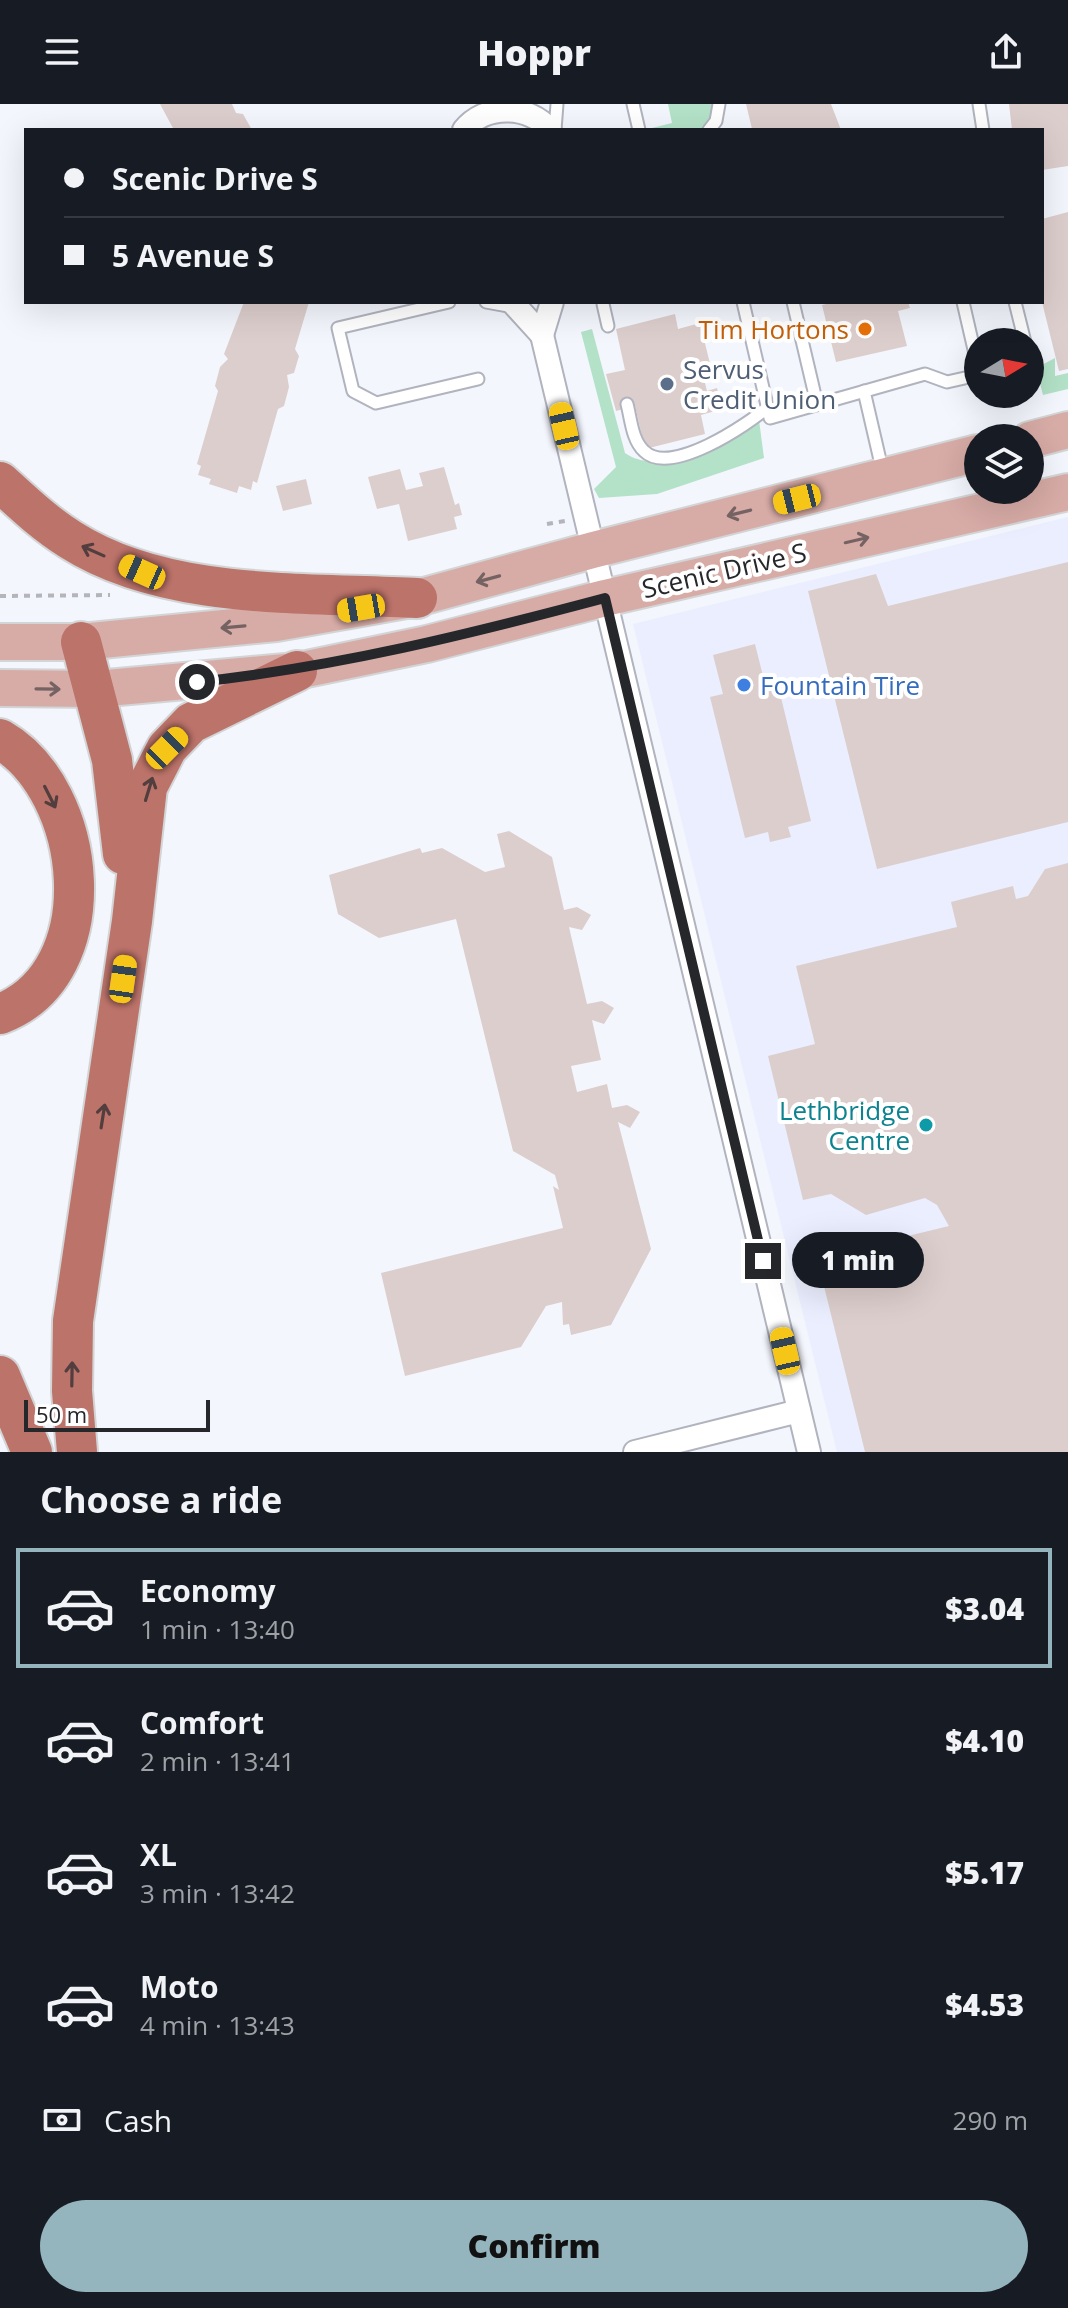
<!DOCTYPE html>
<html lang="en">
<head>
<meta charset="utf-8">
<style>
  :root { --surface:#171b24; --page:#20242c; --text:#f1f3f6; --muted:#9ea1a6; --line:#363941; --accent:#94b4be }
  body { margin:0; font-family:"Open Sans",sans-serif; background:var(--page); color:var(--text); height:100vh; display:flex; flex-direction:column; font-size:30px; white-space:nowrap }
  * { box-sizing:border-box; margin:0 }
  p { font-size:26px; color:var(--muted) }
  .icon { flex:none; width:44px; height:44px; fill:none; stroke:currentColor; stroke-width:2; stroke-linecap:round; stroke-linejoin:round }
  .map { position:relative; height:1348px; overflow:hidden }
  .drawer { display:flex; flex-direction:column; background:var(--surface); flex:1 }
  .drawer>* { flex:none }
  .hud { position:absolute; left:24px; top:24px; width:1020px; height:176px; border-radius:0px; box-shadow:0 8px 32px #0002; display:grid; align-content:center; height:176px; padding:0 40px; background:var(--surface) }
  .needle { width:52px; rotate:80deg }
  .controls { position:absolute; left:964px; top:224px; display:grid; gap:16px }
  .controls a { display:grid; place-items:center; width:80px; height:80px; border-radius:50%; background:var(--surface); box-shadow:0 8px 32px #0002; font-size:40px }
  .scale { position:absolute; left:24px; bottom:20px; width:186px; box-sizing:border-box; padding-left:8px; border:4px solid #25272b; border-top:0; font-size:22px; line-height:28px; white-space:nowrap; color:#25272b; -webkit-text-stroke:6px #fff; paint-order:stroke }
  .end { position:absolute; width:36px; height:36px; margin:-18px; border:10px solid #25272b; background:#fff; box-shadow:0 0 0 4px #fff }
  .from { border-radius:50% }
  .bubble { position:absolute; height:56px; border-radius:28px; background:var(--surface); box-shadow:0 8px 32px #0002; font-size:26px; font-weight:800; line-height:56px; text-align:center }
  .car { position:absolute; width:24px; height:48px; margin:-24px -12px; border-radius:10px; box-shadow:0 0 6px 2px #0007; background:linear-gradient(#f5c518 24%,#345 0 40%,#f5c518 0 76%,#345 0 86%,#f5c518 0) }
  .hud b { display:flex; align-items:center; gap:28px; height:76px; font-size:30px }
  .hud b+b { border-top:2px solid var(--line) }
  .hud i { width:20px; height:20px; background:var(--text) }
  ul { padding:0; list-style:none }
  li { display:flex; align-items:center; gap:24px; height:120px; margin:0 16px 12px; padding:0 24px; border:4px solid transparent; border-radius:0px }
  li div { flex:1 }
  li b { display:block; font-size:30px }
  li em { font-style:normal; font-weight:800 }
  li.current { border-color:var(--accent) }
  li>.icon { width:72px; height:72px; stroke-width:1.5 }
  h2 { padding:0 40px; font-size:36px; line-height:96px }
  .pay { display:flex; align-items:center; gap:20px; height:88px; padding:0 40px; font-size:30px }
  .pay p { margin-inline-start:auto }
  .button { display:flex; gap:16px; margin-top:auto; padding:16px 40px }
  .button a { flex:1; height:92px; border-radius:48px; background:var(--accent); color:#111; font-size:32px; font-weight:800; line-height:92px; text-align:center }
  header { display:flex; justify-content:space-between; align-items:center; height:104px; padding:0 40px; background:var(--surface); font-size:36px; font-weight:800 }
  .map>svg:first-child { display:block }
  .built { fill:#eaeefe }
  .green { fill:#b3e2c8 }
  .building { fill:#dccecc }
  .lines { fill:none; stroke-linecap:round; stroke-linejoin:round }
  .service-casing { stroke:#b1b4bf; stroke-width:15 }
  .minor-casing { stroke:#b1b4bf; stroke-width:26 }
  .primary-casing { stroke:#d3d4d5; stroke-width:40 }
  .motorway-casing { stroke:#d3d4d5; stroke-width:44 }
  .path { stroke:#b3b5bb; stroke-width:4; stroke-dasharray:6 6; stroke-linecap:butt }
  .service { stroke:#fff; stroke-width:11 }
  .minor { stroke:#fff; stroke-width:22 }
  .primary { stroke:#d7aba6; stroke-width:36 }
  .motorway { stroke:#bc736a; stroke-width:40 }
  .oneway { stroke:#756262 }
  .oneway2 { stroke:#523e3e }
  .route { stroke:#25272b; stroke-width:10 }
  .food-dot { fill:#e8710a; stroke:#fff; stroke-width:3 }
  .service-dot { fill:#5c6f8a; stroke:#fff; stroke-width:3 }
  .shop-dot { fill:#3f7fe0; stroke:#fff; stroke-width:3 }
  .culture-dot { fill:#0f9aa8; stroke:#fff; stroke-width:3 }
  .labels { text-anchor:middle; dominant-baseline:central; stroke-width:8; stroke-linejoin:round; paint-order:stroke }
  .food-label { font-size:26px; fill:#c56008; stroke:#fff; text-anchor:end }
  .service-label { font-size:26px; fill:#4e5e75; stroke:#fff; text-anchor:start }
  .street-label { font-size:26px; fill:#25272b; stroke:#fff }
  .shop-label { font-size:26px; fill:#366cbe; stroke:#fff; text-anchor:start }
  .culture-label { font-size:26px; fill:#0d838f; stroke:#fff; text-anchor:end }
</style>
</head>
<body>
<header><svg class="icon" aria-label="menu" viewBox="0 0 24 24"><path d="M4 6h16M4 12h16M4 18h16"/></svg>Hoppr<svg class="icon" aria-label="share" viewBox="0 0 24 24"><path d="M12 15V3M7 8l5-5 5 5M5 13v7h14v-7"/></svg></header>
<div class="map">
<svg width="1068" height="1348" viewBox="0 0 1068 1348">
  <rect width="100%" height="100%" fill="#f4f6fd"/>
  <!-- built -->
  <polygon class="built" points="1068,413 1068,1348 837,1348 633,520"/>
  <!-- green -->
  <g class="green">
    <polygon points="668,0 719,0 709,26 644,26 672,19"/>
    <path d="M592,225l33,124c36,26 99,-16 134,-33l5,38 -107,36 -58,4 -5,-9 22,-22 -35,-135z"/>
    <polygon points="1055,254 1055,272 1068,269 1068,285 1043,291 1036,264"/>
  </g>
  <!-- building -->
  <g class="building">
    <polygon points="160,0 232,0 236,9 243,10 252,26 174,26"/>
    <polygon points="746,0 831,0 841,26 752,25"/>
    <polygon points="1009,0 1068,0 1068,62 1042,66 1042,26 1012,26"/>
    <polygon points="1068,108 1068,265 1059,267 1042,198 1042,115"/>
    <polygon points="244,198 309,198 295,245 299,252 294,269 287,271 289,283 284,302 278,305 257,379 253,377 251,386 239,382 237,389 209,380 211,375 198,371 201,362 197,360 218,287 215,282 220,263 228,255 224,250"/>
    <polygon points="834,198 908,198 910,204 898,207 907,242 836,258 822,201"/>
    <polygon points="675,210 678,225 700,219 713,272 704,275 707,287 717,284 722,305 701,311 705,330 645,345 635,302 616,307 606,270 625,266 616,225"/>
    <polygon points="444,363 455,401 459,399 462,411 454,413 457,425 408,437 399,400 377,405 368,373 400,365 406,386 423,382 419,369"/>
    <polygon points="306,375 312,400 283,407 276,382"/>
    <polygon points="1068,458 1068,718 877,765 808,487 876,470 888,502"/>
    <polygon points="755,540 765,580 777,577 811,717 788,723 791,733 770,738 768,728 745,734 710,593 723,590 713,551"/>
    <polygon points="509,727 552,753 564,806 577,803 591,811 582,826 569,823 587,900 602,897 614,904 604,920 592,916 601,956 571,962 577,988 607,980 612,1004 627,1001 640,1008 630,1024 618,1018 651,1145 611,1221 571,1231 569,1220 563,1221 562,1198 546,1202 521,1243 405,1272 381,1169 563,1124 553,1082 559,1086 555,1071 513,1047 456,815 379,834 338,810 329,771 420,744 422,749 442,744 485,768 505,763 497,730"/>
    <polygon points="1068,759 1068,1348 865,1348 817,1154 949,1122 937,1101 925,1094 866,1111 831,1090 803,1096 768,952 815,940 796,862 957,823 951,798 1013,782 1016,795 1028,792 1045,765"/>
  </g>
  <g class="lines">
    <defs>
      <g id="service">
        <polyline points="633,0 639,26"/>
        <polyline points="979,0 983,26"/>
        <polyline points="555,26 557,0"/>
        <polyline points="709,26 716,17 719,0"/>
        <polyline points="449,198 338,224 353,287 376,299 478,275"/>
        <polyline points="486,198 513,203"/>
        <polyline points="743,198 770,314 925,270 947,278 978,271"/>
        <polyline points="793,198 817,300"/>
        <polyline points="963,198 978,263"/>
        <polyline points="1015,198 1025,238"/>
        <polyline points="603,200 608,222"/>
        <polyline points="1030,256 1030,258"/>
        <polyline points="864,287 883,369"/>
        <path d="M627,300c4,15 5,36 17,47 26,26 103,-26 124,-44"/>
      </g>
      <g id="minor">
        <path d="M464,26c21,-26 64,-26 86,0"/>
        <polyline points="512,198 542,231"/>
        <polyline points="542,231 809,1348"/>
        <polyline points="542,231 552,198"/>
        <polyline points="635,1348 799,1307"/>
      </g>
      <g id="primary">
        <polyline points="1030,336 1068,326"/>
        <polyline points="0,538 81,538 276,519 417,494 593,446 978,349"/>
        <polyline points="0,584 96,585 297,567 427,540 605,494 1068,388"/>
      </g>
      <g id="motorway">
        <path d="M0,378c23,21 45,42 71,58 96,61 236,52 346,58"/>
        <polyline points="81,538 112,656 123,750"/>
        <path d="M0,635c89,51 108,234 0,275"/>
        <polyline points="0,1272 32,1348"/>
        <polyline points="77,1348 72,1287 73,1217 132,817 147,683 167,644 191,619 297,567"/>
      </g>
    </defs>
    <!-- service casing -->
    <use href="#service" class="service-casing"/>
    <!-- minor casing -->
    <use href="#minor" class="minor-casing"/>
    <!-- primary casing -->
    <use href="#primary" class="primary-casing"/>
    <!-- motorway casing -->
    <use href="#motorway" class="motorway-casing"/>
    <!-- path -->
    <g class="path">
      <polyline points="547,420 565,417"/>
      <polyline points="0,492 110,491"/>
    </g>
    <!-- service -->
    <use href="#service" class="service"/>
    <!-- minor -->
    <use href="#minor" class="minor"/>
    <!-- primary -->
    <use href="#primary" class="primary"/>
    <!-- motorway -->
    <use href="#motorway" class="motorway"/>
  </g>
  <!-- one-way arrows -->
  <defs><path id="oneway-shaft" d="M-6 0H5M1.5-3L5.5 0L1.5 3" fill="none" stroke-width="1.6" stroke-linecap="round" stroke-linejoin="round" transform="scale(2)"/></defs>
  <g class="oneway">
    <use href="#oneway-shaft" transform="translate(739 409) rotate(166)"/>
    <use href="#oneway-shaft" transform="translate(857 436) rotate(-13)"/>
    <use href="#oneway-shaft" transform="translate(488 475) rotate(165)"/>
    <use href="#oneway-shaft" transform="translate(233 523) rotate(175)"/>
    <use href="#oneway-shaft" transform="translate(48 585) rotate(1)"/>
  </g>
  <g class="oneway2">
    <use href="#oneway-shaft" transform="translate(93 447) rotate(-156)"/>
    <use href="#oneway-shaft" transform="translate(149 685) rotate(-73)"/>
    <use href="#oneway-shaft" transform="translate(50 693) rotate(63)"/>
    <use href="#oneway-shaft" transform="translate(103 1012) rotate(-81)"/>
    <use href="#oneway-shaft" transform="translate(72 1270) rotate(-89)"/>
  </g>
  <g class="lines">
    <!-- route -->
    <path class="route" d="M197,578c140,-15 273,-48 408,-84l158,663"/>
  </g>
  <!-- markers -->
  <circle class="food-dot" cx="865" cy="225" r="8"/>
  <circle class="service-dot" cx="667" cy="280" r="8"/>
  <circle class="shop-dot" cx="744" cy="581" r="8"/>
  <circle class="culture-dot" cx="926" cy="1021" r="8"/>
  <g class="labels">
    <!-- food labels -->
    <g class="food-label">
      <text x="849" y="225">Tim Hortons</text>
    </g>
    <!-- service labels -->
    <g class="service-label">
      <text x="683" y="265">Servus<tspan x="683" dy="30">Credit Union</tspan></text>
    </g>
    <!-- street labels -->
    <g class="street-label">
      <text transform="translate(724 466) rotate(-13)">Scenic Drive S</text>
    </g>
    <!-- shop labels -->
    <g class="shop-label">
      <text x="760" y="581">Fountain Tire</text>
    </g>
    <!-- culture labels -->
    <g class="culture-label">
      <text x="910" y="1006">Lethbridge<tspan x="910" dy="30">Centre</tspan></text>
    </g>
  </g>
</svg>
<div class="controls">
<a><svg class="needle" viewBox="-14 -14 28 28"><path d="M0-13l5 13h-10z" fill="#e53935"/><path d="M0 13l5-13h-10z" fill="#9ea1a6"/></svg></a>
<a><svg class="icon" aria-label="layers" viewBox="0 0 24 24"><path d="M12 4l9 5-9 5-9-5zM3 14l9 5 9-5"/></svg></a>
</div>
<div class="scale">50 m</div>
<i class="end from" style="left:197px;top:578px"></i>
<i class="end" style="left:763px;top:1157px"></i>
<div class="bubble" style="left:792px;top:1128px;width:132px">1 min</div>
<i class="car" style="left:564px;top:322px;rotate:347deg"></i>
<i class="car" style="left:797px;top:395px;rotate:256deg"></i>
<i class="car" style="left:142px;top:468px;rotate:294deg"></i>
<i class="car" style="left:361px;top:504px;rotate:260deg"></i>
<i class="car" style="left:167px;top:644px;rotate:45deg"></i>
<i class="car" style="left:123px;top:875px;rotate:8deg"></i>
<i class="car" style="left:785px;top:1247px;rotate:347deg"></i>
<div class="hud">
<b><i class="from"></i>Scenic Drive S</b>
<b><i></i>5 Avenue S</b>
</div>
</div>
<section class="drawer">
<h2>Choose a ride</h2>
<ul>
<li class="current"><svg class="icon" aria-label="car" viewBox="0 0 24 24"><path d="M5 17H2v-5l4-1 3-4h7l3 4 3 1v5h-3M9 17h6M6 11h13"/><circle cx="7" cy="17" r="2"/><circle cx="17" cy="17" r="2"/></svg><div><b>Economy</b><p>1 min · 13:40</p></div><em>$3.04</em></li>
<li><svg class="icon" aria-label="car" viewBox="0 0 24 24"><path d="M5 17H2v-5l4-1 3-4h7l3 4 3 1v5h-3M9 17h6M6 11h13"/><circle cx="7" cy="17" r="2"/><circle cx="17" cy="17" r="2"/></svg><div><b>Comfort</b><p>2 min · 13:41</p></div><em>$4.10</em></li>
<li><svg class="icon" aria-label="car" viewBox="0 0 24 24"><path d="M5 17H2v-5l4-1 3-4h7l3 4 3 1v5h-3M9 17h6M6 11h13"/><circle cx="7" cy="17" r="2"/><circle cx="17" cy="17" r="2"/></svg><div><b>XL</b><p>3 min · 13:42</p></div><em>$5.17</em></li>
<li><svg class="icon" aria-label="car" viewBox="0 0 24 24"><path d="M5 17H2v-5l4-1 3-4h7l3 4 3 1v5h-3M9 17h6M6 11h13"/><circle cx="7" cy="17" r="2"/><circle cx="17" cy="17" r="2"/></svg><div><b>Moto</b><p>4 min · 13:43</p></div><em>$4.53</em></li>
</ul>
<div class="pay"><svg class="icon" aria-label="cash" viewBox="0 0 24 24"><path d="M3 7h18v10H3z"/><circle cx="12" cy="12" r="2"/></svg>Cash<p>290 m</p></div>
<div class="button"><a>Confirm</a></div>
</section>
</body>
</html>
